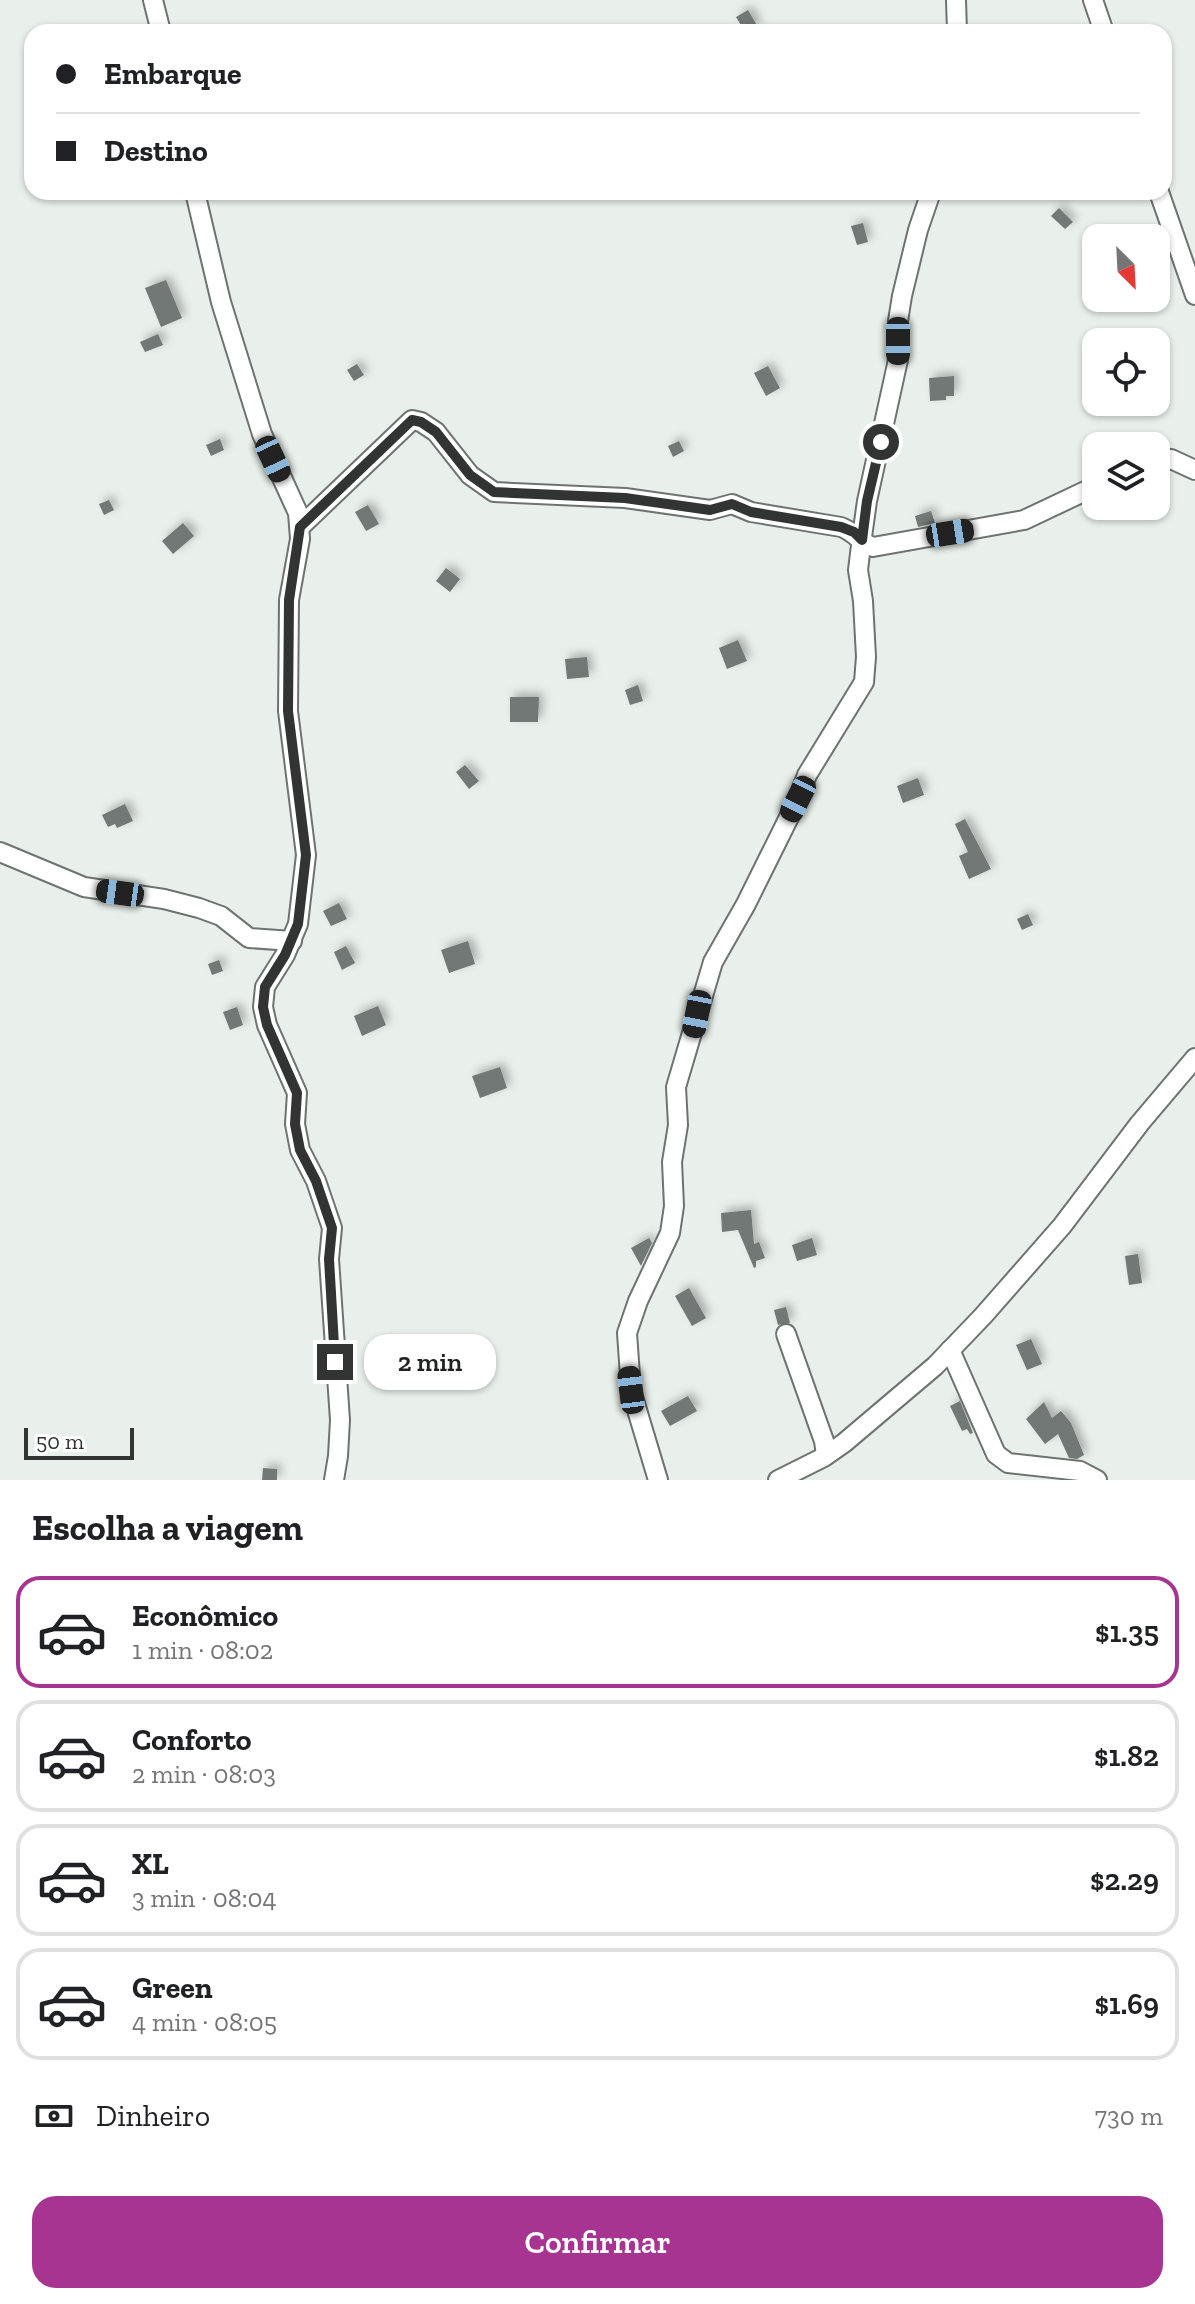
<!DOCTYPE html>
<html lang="pt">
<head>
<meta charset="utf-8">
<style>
  :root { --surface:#fff; --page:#f6f6f6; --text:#202124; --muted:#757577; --line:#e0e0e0; --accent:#a63490 }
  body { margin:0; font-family:"Zilla Slab",serif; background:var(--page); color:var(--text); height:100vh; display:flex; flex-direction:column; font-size:30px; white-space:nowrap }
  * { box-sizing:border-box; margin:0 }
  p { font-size:26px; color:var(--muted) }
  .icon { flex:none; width:44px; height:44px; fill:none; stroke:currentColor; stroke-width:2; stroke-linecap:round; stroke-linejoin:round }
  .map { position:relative; height:1480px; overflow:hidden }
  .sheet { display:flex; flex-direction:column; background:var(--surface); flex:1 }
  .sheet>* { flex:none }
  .hud { position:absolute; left:24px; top:24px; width:1148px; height:176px; border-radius:24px; box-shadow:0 2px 6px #0004; display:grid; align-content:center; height:176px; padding:0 32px; background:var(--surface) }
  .needle { width:52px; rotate:156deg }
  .fabs { position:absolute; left:1082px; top:224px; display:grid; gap:16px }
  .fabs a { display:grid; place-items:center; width:88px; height:88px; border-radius:16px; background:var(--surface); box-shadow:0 2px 6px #0004; font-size:40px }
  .scale { position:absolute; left:24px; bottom:20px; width:110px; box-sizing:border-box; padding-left:8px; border:4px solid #323433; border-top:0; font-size:22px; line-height:28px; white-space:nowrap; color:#323433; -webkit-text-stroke:6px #fff; paint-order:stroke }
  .end { position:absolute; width:36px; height:36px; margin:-18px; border:10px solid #323433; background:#fff; box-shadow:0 0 0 4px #fff }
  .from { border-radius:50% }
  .bubble { position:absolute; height:56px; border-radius:24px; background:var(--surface); box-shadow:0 2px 6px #0004; font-size:26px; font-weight:600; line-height:56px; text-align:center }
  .car { position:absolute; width:24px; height:48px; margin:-24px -12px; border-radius:10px; box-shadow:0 0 6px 2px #0007; background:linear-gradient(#222 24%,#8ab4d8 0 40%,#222 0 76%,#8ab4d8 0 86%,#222 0) }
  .hud b { display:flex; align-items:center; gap:28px; height:76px; font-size:30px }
  .hud b+b { border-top:2px solid var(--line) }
  .hud i { width:20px; height:20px; background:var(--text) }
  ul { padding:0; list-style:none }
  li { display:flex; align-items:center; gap:24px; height:112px; margin:0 16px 12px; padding:0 16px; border:4px solid var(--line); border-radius:24px }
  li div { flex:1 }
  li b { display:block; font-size:30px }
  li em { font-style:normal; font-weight:600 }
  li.on { border-color:var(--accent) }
  li>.icon { width:72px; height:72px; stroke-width:1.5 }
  h2 { padding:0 32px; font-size:36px; line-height:96px }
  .pay { display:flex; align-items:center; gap:20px; height:88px; padding:0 32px; font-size:30px }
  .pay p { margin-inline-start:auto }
  .cta { display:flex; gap:16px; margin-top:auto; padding:16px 32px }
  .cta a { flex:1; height:92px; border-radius:24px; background:var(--accent); color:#fff; font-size:32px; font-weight:600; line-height:92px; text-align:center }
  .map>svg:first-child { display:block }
  .building { fill:#727874; filter:url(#shadow) }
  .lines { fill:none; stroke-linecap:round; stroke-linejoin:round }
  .minor-casing { stroke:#6d736f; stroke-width:22 }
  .minor { stroke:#fff; stroke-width:18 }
  .route { stroke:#323433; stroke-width:10 }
</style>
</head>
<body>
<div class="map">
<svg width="1195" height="1480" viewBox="0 0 1195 1480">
  <defs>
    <filter id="shadow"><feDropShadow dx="4.5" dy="-4.5" stdDeviation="4" flood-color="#0004"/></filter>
  </defs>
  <rect width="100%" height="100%" fill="#e9f0eb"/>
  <!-- building -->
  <g class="building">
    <polygon points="748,10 758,27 745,32 736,17"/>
    <polygon points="1059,208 1073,222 1065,229 1051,216"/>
    <polygon points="863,223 868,242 857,245 851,226"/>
    <polygon points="166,280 182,318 161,327 145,288"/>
    <polygon points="158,334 163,345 145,352 140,342"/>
    <polygon points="357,364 364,375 354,381 347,370"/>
    <polygon points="768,366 780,388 766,396 754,373"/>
    <polygon points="954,376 954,396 946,396 946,400 930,401 929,378"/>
    <polygon points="220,439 224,450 211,456 206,445"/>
    <polygon points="679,441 684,451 673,457 668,446"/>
    <polygon points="109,500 114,510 104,515 99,504"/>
    <polygon points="368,505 379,524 366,531 355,512"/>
    <polygon points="931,511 935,523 918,527 915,516"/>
    <polygon points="183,523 194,536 173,554 162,541"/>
    <polygon points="446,568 460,579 450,592 436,581"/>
    <polygon points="738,640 747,661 727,669 719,648"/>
    <polygon points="587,657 589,677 567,679 565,659"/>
    <polygon points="638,685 643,701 630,705 625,690"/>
    <polygon points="510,697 539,697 538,722 510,722"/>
    <polygon points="465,765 479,781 469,789 456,772"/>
    <polygon points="918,778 924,795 903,803 897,786"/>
    <polygon points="125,804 133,821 117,828 115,824 108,827 102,815"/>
    <polygon points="965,819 991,869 969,879 959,856 968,852 955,824"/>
    <polygon points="339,903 347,919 331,926 323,911"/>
    <polygon points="1028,914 1033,925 1022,930 1017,919"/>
    <polygon points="468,941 475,964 449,973 441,950"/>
    <polygon points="346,946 355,963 342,970 334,952"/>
    <polygon points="219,960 223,971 212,975 208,964"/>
    <polygon points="378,1006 386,1025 362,1036 354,1016"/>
    <polygon points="237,1007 243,1025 230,1030 223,1012"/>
    <polygon points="500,1067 507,1088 480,1098 472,1076"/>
    <polygon points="751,1210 754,1244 759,1242 765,1258 756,1261 756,1267 754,1268 738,1230 722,1232 721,1213"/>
    <polygon points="649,1238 652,1243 641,1266 631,1248"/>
    <polygon points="812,1238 817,1255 797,1261 792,1245"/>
    <polygon points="1138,1254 1142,1283 1129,1285 1125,1256"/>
    <polygon points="689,1288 706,1318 692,1326 675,1296"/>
    <polygon points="786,1307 790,1323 778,1325 774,1310"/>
    <polygon points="1031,1339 1042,1364 1027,1370 1016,1345"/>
    <polygon points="688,1396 697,1411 670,1426 661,1411"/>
    <polygon points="960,1401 973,1433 970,1434 967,1429 962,1431 950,1406"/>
    <polygon points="1044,1402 1052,1418 1061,1411 1071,1423 1084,1455 1077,1459 1069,1458 1058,1434 1045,1444 1026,1419"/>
    <polygon points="263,1468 277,1469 277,1480 262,1480"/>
  </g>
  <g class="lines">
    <defs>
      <g id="minor">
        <polyline points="153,0 161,32"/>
        <polyline points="956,0 957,32"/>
        <polyline points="1093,0 1104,32"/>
        <polyline points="195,192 221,302 262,434 298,513 300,539 289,600 288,711 306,855 298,924 285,955 265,987 263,1007 267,1025 297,1093 295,1124 300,1150 316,1181 332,1228 329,1259 340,1420 338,1456 334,1480"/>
        <polyline points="1159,192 1195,295"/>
        <polyline points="1156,460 1171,459 1195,470"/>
        <path d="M300,527l112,-107 9,2 15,10 34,43 24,17 131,6 85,12 22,-6 19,8 90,15c14,5 20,16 32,20l151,-27 72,-34"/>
        <polyline points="0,852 84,887 164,899 199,908 221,916 249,938 292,941"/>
        <polyline points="786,1334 824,1441 826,1455"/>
        <polyline points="950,1350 996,1454 1008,1463 1080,1471 1097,1480"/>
        <polyline points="658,1480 631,1390 627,1333 638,1301 670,1233 674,1206 672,1162 678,1125 676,1087 713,962 746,904 798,799 807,775 864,682 866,657 863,601 858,570 862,537 867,501 898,360 898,321 902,296 918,230 931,192"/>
        <polyline points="778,1480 824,1457 844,1443 935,1366 983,1316 1062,1226 1140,1123 1195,1058"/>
      </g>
    </defs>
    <!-- minor casing -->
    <use href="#minor" class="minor-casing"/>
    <!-- minor -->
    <use href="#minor" class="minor"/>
  </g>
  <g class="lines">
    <!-- route -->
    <polyline class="route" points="335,1362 329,1259 332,1228 316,1181 300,1150 295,1124 297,1093 267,1025 263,1007 265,987 285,955 298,924 306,855 288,711 289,600 300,527 412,420 421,422 436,432 470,475 494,492 625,498 710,510 732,504 751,512 841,527 854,532 862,540 867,501 881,442"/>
  </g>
</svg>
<div class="fabs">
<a><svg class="needle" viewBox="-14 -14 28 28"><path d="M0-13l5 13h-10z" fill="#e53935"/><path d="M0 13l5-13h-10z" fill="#757577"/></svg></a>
<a><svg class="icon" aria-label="locate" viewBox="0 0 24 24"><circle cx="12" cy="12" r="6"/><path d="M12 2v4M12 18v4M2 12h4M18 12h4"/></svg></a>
<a><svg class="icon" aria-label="layers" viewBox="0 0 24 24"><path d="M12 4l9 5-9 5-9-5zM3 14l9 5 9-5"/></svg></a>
</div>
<div class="scale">50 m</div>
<i class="end from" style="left:881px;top:442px"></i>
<i class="end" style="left:335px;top:1362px"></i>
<div class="bubble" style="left:364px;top:1334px;width:132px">2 min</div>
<i class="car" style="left:898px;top:341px;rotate:180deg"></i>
<i class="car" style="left:273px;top:459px;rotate:155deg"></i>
<i class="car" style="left:950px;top:533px;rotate:81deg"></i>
<i class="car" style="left:798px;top:799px;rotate:207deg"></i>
<i class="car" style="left:120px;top:893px;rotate:278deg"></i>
<i class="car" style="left:697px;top:1014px;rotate:191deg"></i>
<i class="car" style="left:631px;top:1390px;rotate:353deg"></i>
<div class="hud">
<b><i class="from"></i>Embarque</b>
<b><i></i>Destino</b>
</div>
</div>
<section class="sheet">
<h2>Escolha a viagem</h2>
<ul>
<li class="on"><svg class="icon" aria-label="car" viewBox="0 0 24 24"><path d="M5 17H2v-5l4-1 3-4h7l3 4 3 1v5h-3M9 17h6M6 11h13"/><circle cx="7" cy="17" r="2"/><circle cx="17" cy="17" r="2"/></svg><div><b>Econômico</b><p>1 min · 08:02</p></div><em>$1.35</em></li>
<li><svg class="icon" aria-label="car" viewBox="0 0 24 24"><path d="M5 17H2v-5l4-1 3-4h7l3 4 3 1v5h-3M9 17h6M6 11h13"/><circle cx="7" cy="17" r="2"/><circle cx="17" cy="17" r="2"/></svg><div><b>Conforto</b><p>2 min · 08:03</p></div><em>$1.82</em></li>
<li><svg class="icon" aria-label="car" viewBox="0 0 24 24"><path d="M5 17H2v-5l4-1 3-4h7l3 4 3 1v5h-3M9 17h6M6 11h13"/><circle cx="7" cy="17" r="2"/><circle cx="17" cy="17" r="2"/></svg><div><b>XL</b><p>3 min · 08:04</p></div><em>$2.29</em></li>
<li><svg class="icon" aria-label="car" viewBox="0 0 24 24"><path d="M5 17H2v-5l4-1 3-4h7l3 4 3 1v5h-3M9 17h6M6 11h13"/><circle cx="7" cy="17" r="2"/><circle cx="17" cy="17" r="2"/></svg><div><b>Green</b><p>4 min · 08:05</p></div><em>$1.69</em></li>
</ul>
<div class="pay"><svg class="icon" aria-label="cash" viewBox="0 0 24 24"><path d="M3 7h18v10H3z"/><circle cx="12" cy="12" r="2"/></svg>Dinheiro<p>730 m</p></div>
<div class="cta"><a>Confirmar</a></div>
</section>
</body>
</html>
